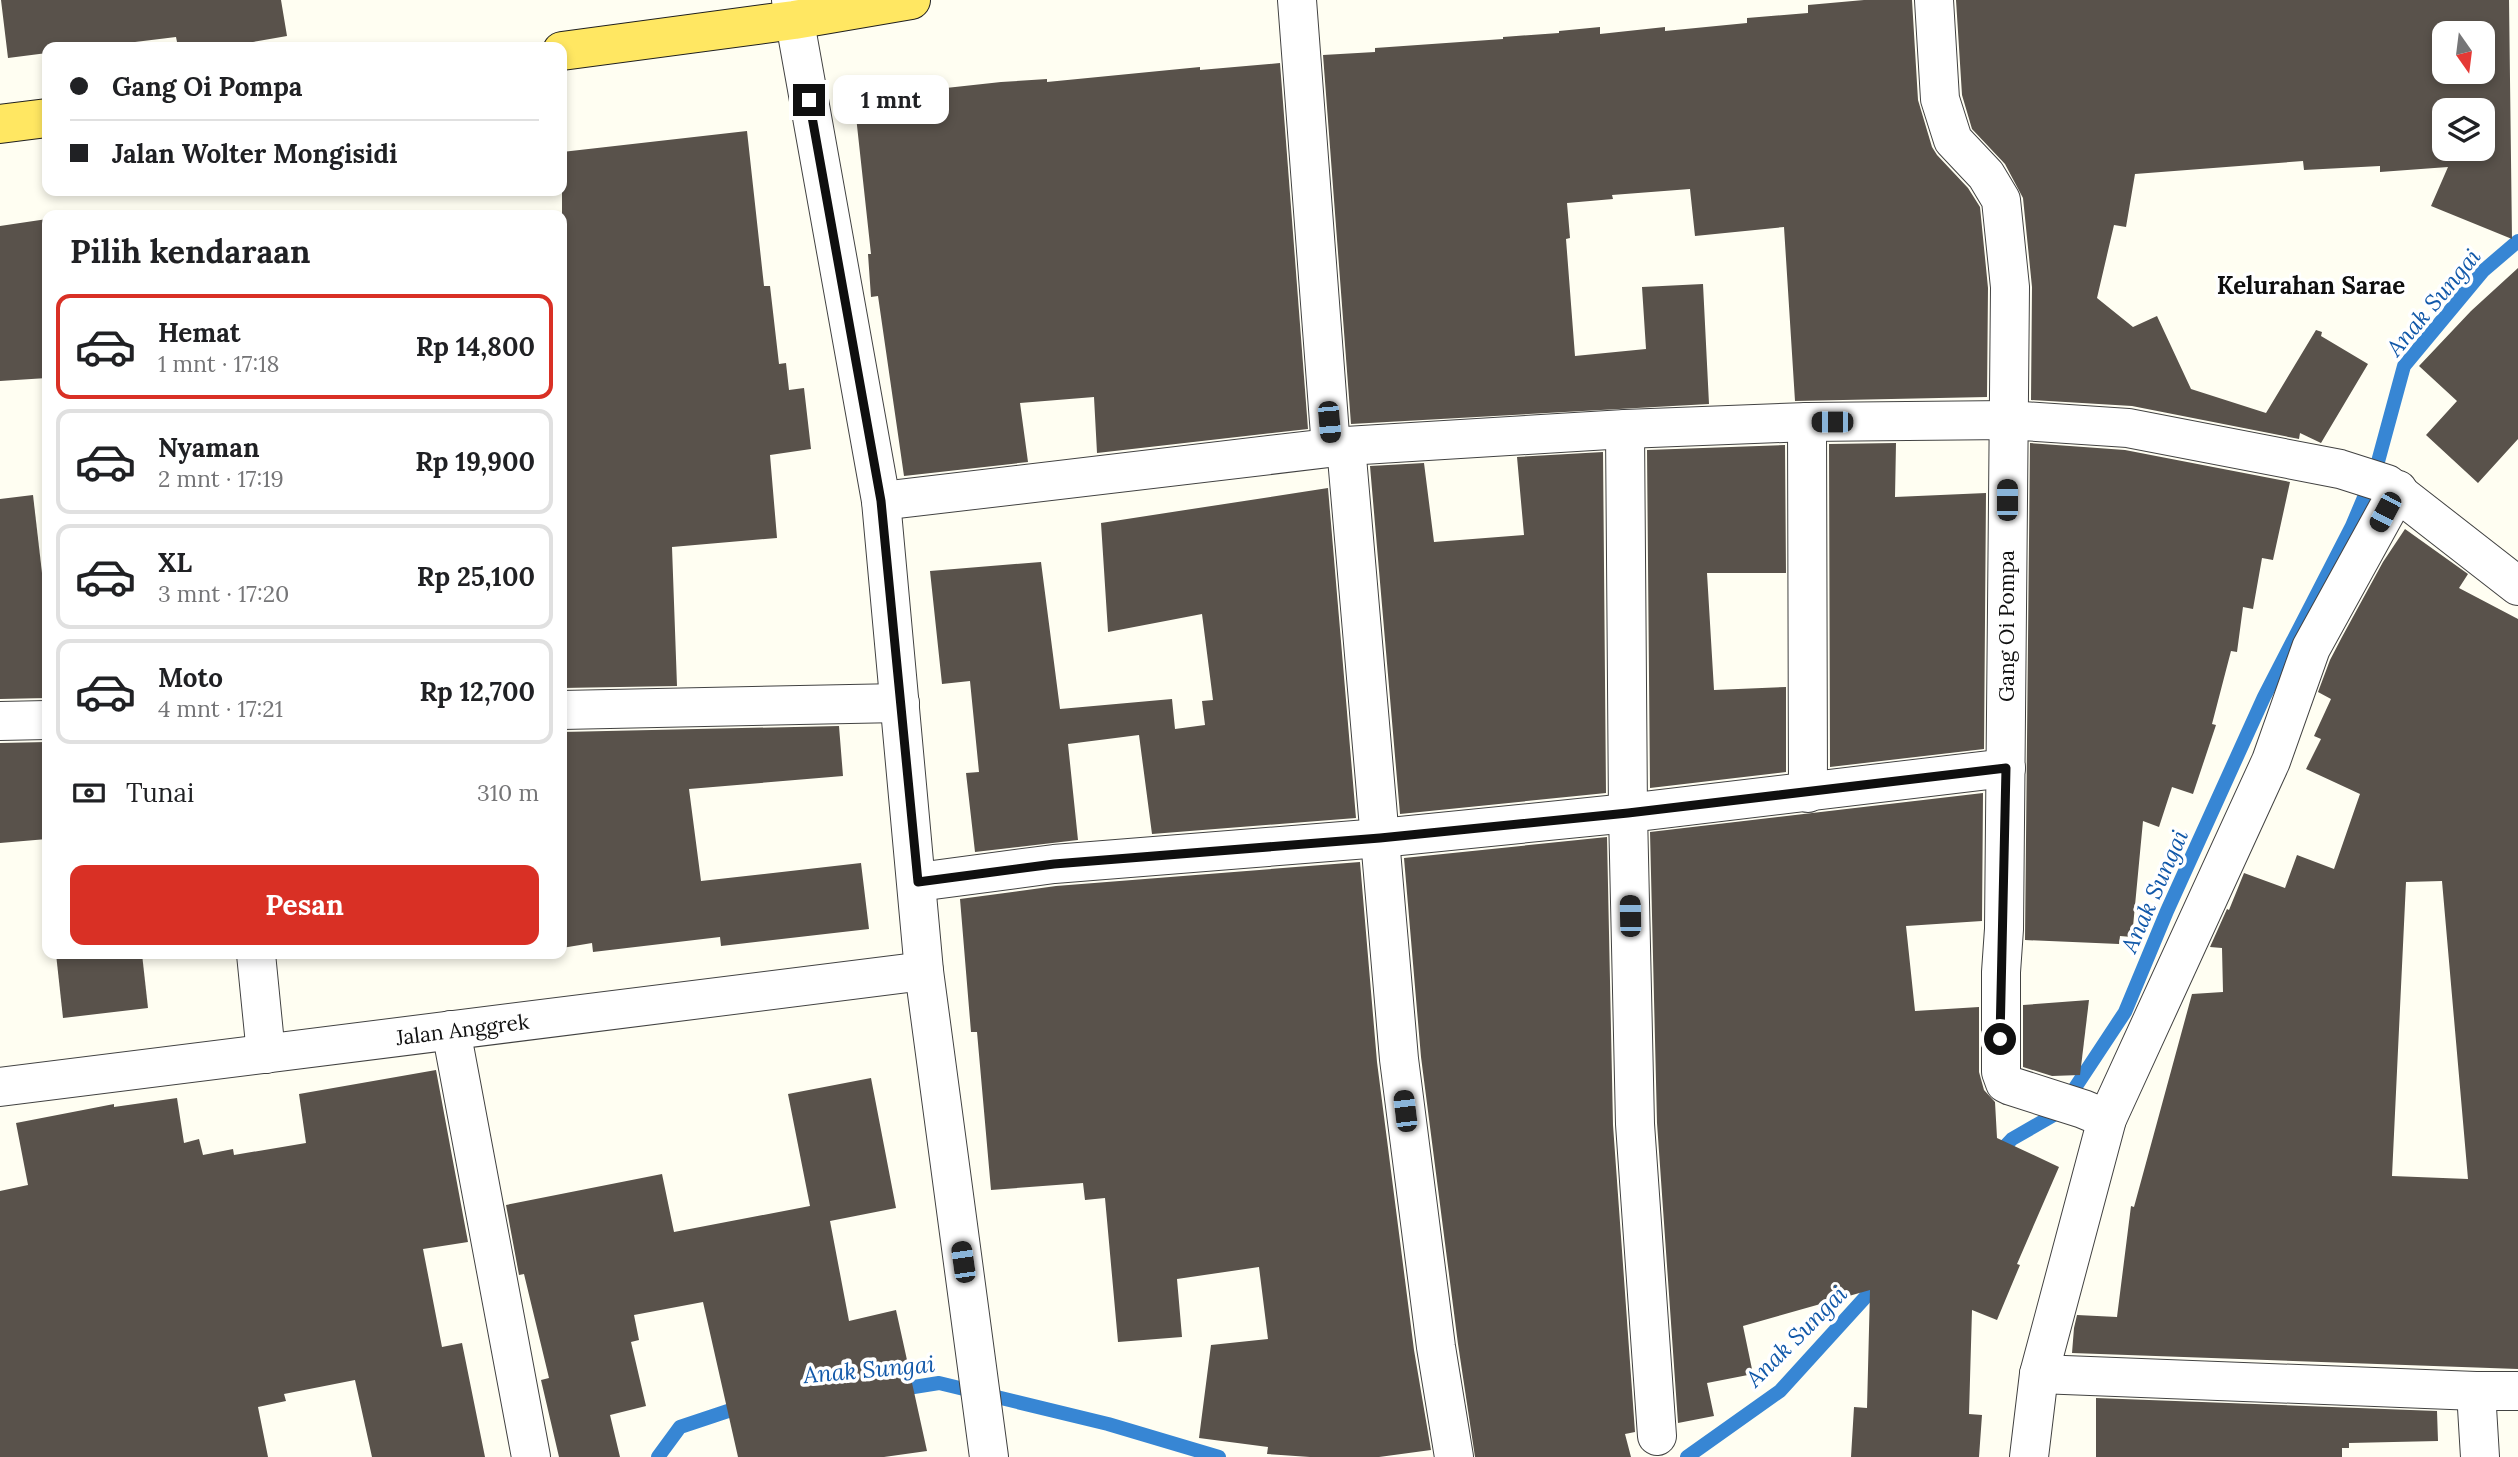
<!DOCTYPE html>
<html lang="id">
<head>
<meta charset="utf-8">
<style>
  :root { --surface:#fff; --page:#f6f6f6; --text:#202124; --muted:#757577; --line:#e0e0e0; --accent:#d93025 }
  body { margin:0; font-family:Lora,serif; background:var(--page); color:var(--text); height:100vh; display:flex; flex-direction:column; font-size:26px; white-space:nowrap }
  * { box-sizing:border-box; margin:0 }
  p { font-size:23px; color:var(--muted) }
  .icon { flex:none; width:38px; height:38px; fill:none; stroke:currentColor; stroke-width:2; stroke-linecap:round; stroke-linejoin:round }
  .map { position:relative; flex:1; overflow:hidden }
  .drawer { position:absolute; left:42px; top:210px; width:525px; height:749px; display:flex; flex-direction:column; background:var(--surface); border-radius:14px; box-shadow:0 4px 10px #0003 }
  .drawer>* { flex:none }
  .hud { position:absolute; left:42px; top:42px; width:525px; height:154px; border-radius:14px; box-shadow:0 4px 10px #0003; display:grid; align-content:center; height:154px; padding:0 28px; background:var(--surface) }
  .needle { width:46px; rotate:166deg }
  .tools { position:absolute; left:2432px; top:21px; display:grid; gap:14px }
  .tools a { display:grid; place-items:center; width:63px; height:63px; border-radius:14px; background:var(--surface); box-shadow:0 4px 10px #0003; font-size:35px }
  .end { position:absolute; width:32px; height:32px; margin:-16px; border:9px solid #0f0f0f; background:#fff; box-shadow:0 0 0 4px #fff }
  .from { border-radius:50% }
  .bubble { position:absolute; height:49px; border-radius:14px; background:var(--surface); box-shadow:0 4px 10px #0003; font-size:23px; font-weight:700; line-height:49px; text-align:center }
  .car { position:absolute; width:21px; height:42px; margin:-21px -10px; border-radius:9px; box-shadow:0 0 5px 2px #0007; background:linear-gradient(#222 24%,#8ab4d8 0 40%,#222 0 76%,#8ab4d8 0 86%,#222 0) }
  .hud b { display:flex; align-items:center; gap:24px; height:66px; font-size:26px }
  .hud b+b { border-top:2px solid var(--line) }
  .hud i { width:18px; height:18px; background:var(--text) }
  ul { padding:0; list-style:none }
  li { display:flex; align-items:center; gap:21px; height:105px; margin:0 14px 10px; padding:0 14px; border:4px solid var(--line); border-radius:14px }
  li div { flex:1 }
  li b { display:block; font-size:26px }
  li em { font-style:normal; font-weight:700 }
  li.current { border-color:var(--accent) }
  li>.icon { width:63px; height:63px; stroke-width:1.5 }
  h2 { padding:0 28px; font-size:32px; line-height:84px }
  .pay { display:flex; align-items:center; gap:18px; height:77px; padding:0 28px; font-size:26px }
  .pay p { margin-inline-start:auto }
  .action { display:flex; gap:14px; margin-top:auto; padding:14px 28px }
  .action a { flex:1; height:80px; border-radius:14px; background:var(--accent); color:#fff; font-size:28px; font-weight:700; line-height:80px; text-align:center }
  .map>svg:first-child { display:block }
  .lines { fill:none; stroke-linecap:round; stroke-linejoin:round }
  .stream { stroke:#3786d4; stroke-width:14 }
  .building { fill:#59524b; fill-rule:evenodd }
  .minor-casing { stroke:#424242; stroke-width:40 }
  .major-casing { stroke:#202020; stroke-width:40 }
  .minor { stroke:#fff; stroke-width:38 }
  .major { stroke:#ffe762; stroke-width:38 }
  .route { stroke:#0f0f0f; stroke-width:9 }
  .labels { text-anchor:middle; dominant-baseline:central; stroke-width:7; stroke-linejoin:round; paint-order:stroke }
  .street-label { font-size:21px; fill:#0f0f0f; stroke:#fff }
  .water-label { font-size:23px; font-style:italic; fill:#1158a9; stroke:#fff }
  .quarter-label { font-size:24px; font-weight:bold; fill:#0f0f0f; stroke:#fff }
</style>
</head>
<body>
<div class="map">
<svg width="2518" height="1457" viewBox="0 0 2518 1457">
  <rect width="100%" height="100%" fill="#fffef2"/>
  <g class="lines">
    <!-- stream -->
    <g class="stream">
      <polyline points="1995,1157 2012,1139 2059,1112 2125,1012 2167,911 2264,697 2352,526 2376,469 2404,366 2483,271 2518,241"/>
      <polyline points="895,1390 939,1383 1108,1424 1219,1457"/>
      <polyline points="658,1457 680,1427 743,1406"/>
      <polyline points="1687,1457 1780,1391 1881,1280"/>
    </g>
  </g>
  <!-- building -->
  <g class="building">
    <polygon points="1,0 281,0 287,36 253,42 254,47 178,47 176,37 94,47 47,47 47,53 8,58"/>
    <polygon points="1864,0 1912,0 1918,100 1932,147 1937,155 1968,188 1980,207 1988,288 1987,397 1795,401 1784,227 1695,236 1690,189 1612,195 1613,199 1567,203 1570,238 1566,239 1575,356 1646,349 1642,287 1703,284 1709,404 1351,424 1323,55 1375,52 1375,48 1503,39 1503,37 1559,33 1559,31 1600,27 1600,34 1665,27 1665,31 1747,23 1747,18 1808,13 1808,5"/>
    <path d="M1956,0h553l3,239 -81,-33 17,-39 -68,5v-6l-76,4 -1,-9 -168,13 -9,53 -12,-2 -17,73 36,29 24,-11 34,73 75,24 50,-83 6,2 -1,4 47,28 -47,79 -21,-10 -1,6 -167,-33 -101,-6 1,-113 -9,-89 -18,-34 -33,-35 -10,-34zM2445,33h38v39h-38zM2445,110h38v39h-38z"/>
    <polygon points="1280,63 1308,429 1097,453 1094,397 1020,403 1028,462 904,476 878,296 871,297 868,254 871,254 854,98 1001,82 1047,79 1047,82 1200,67 1200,70"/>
    <polygon points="747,131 764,286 770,286 779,364 786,363 789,390 804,388 811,449 770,455 777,538 672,547 677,686 562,688 562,152"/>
    <polygon points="47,219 47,378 0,381 0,226"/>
    <polygon points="2518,268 2518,439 2478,483 2426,435 2457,401 2419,366 2471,311"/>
    <polygon points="1896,443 1895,497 1986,493 1984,749 1830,767 1829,444"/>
    <polygon points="2030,443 2125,450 2290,482 2273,560 2262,558 2253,609 2243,607 2237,652 2231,651 2212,724 2216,725 2193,794 2172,787 2159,827 2143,821 2132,937 2120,936 2119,944 2025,940"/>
    <polygon points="1785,445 1786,573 1707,573 1714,690 1786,687 1786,772 1650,788 1647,450"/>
    <polygon points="1603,452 1606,793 1400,814 1370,466 1424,463 1434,542 1524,535 1517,457"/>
    <polygon points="1328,488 1356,818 1152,834 1139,735 1068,744 1078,840 975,852 966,773 979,772 970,681 942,684 930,571 1041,562 1060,709 1172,699 1175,729 1205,725 1202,701 1213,700 1202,614 1108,632 1101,523"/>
    <polygon points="33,495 47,616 47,698 0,699 0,499"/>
    <path d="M2405,529l63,45 -9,14 59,31v750l-446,-16 2,-25 3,-13 40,2 14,-111 3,1 58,-213 31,-2 -1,-44 -12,-1 17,-38 2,1 15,-37 41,15 12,-33 37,14 26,-75 -54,-25 15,-30 -7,-3 17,-37 -13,-7 12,-32 12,-23 41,-75zM2442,881l26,298 -76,-3 14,-294z"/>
    <polygon points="839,726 843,776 689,789 701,881 861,863 869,929 721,946 720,937 593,952 592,943 562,948 562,732"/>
    <polygon points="47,742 47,839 0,843 0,743"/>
    <polygon points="1983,793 1982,921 1906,926 1915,1011 1979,1007 1979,1072 1984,1090 1995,1102 1997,1138 2059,1167 2017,1264 2020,1265 1997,1320 1972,1310 1969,1414 1982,1415 1979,1457 1851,1457 1854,1407 1867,1408 1870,1290 1743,1326 1753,1374 1707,1383 1714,1416 1678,1423 1657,1123 1650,832"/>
    <polygon points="1607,837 1613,1125 1635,1432 1625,1434 1631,1457 1475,1457 1458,1344 1421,1057 1404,858"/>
    <polygon points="1360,862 1377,1062 1414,1350 1431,1450 1379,1457 1310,1457 1267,1454 1268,1447 1199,1438 1211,1345 1268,1339 1259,1267 1177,1279 1182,1337 1118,1342 1105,1198 1085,1200 1083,1183 991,1190 977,1032 971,1032 960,899 1056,886"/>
    <polygon points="56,954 142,954 148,1008 63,1018"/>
    <polygon points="2089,1000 2080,1075 2052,1076 2023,1067 2023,1005"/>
    <polygon points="436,1070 468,1242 423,1249 442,1347 462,1343 485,1457 372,1457 355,1380 284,1394 286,1401 258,1407 268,1457 0,1457 0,1191 28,1185 16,1123 114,1104 114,1107 177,1098 184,1143 199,1139 203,1155 233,1149 234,1155 306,1143 299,1094"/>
    <polygon points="871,1078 896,1208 830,1221 849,1321 896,1310 927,1451 884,1457 738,1457 703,1302 634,1315 639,1340 631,1342 646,1406 610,1415 620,1457 559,1457 541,1380 549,1378 524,1274 519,1275 506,1205 662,1174 674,1232 810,1206 788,1094"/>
    <polygon points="2096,1398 2437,1411 2438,1441 2349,1443 2349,1448 2342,1448 2342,1457 2096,1457"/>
  </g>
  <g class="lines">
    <defs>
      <g id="minor">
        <polyline points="791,0 881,501 924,971 989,1457"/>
        <polyline points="1297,0 1331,448"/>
        <polyline points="1934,0 1940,99 1953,140 1986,175 2001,200 2010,287 2004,929 2001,972 2001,1072 2005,1083 2011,1086 2083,1109 2107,1119"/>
        <polyline points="1807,422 1808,793"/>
        <polyline points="1625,429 1628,813 1635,1124 1657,1436"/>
        <polyline points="1346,446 1399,1059 1436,1347 1454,1457"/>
        <polyline points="881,501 1346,446 1625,429 1807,422 2008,420 2128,428 2340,469 2387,484 2518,586"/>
        <polyline points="562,710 900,703"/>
        <polyline points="0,721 47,720"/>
        <polyline points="918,882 1054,864 1380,838 1628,813 2006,768"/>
        <polyline points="256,954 266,1054"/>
        <polyline points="451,1030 531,1457"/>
        <path id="s1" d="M0,1087l924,-116"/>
        <polyline points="2039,1374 2476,1391 2518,1391"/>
        <polyline points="2476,1391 2480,1457"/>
        <polyline points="2029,1457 2039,1374 2107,1119 2271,761 2311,648 2398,490"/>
      </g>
      <g id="major">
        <polyline points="562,51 794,20 911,0"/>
        <polyline points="0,124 47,118"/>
      </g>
    </defs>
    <!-- minor casing -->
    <use href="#minor" class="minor-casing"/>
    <!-- major casing -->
    <use href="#major" class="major-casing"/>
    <!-- minor -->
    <use href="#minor" class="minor"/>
    <!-- major -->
    <use href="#major" class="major"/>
  </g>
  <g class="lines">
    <!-- route -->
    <polyline class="route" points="809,100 881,501 918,882 1054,864 1380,838 1628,813 2006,768 2000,1039"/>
  </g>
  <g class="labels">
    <!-- street labels -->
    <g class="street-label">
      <text transform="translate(2006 626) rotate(-90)">Gang Oi Pompa</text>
      <text stroke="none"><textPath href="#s1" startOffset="466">Jalan Anggrek</textPath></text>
    </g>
    <!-- water labels -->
    <g class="water-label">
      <text transform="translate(2433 302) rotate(-50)">Anak Sungai</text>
      <text transform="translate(2154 891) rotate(-66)">Anak Sungai</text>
      <text transform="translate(1796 1336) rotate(-45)">Anak Sungai</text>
      <text transform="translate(869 1369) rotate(-5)">Anak Sungai</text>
    </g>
    <!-- quarter labels -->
    <g class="quarter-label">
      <text x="2311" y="285">Kelurahan Sarae</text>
    </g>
  </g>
</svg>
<div class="tools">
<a><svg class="needle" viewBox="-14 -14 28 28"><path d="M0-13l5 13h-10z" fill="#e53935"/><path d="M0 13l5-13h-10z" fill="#757577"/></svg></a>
<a><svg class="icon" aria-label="layers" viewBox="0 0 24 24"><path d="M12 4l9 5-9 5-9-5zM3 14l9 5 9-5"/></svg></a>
</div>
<i class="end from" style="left:2000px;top:1039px"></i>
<i class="end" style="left:809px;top:100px"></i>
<div class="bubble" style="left:833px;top:75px;width:116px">1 mnt</div>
<i class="car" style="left:1329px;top:422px;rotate:175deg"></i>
<i class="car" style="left:1832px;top:422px;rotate:270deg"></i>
<i class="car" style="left:2007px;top:500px;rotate:0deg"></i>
<i class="car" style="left:2385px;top:512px;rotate:208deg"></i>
<i class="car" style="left:1630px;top:916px;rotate:359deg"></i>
<i class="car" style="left:1405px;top:1111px;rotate:353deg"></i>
<i class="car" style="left:963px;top:1262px;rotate:352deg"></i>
<div class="hud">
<b><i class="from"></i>Gang Oi Pompa</b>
<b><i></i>Jalan Wolter Mongisidi</b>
</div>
<section class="drawer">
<h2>Pilih kendaraan</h2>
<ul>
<li class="current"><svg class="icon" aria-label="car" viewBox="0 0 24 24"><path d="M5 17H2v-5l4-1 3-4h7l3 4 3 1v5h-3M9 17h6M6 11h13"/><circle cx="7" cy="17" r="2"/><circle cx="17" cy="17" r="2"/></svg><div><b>Hemat</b><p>1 mnt · 17:18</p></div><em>Rp 14,800</em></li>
<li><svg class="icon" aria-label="car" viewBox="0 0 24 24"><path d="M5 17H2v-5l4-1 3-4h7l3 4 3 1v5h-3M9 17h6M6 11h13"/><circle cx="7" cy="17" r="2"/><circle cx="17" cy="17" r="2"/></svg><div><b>Nyaman</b><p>2 mnt · 17:19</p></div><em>Rp 19,900</em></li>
<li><svg class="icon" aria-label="car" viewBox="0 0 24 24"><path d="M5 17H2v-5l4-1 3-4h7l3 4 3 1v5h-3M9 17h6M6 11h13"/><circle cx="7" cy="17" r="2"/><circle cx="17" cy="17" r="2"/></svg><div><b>XL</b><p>3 mnt · 17:20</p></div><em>Rp 25,100</em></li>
<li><svg class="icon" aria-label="car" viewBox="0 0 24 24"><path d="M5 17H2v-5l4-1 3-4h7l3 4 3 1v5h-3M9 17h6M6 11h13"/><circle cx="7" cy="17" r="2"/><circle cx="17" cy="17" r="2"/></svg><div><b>Moto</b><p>4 mnt · 17:21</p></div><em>Rp 12,700</em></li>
</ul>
<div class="pay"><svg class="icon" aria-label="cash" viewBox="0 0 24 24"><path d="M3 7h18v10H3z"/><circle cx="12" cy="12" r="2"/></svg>Tunai<p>310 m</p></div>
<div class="action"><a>Pesan</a></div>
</section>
</div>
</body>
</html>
